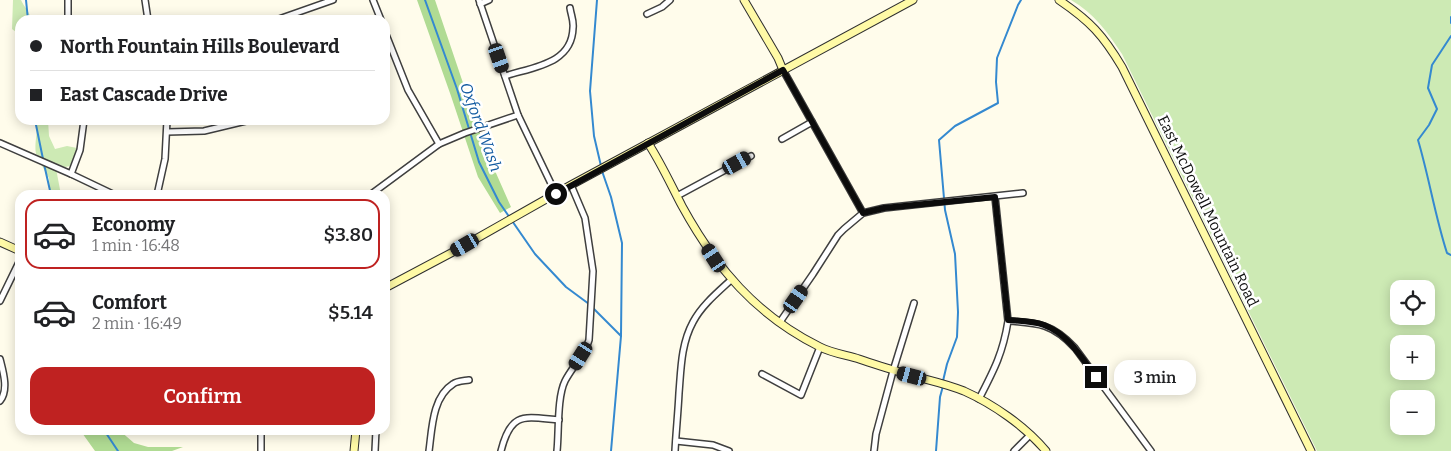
<!DOCTYPE html>
<html lang="en">
<head>
<meta charset="utf-8">
<style>
  :root { --surface:#fff; --page:#f2f2f2; --text:#202124; --muted:#757577; --line:#e0e0e0; --accent:#bf2221 }
  body { margin:0; font-family:Bitter,serif; background:var(--page); color:var(--text); height:100vh; display:flex; flex-direction:column; font-size:19px; white-space:nowrap }
  * { box-sizing:border-box; margin:0 }
  p { font-size:16px; color:var(--muted) }
  .icon { flex:none; width:28px; height:28px; fill:none; stroke:currentColor; stroke-width:2; stroke-linecap:round; stroke-linejoin:round }
  .map { position:relative; flex:1; overflow:hidden }
  .details { position:absolute; left:15px; top:190px; width:375px; height:245px; display:flex; flex-direction:column; background:var(--surface); border-radius:15px; box-shadow:0 2px 12px #0003 }
  .details>* { flex:none }
  .banner { position:absolute; left:15px; top:15px; width:375px; height:110px; border-radius:15px; box-shadow:0 2px 12px #0003; display:grid; align-content:center; height:110px; padding:0 15px; background:var(--surface) }
  .controls { position:absolute; left:1390px; top:280px; display:grid; gap:10px }
  .controls a { display:grid; place-items:center; width:45px; height:45px; border-radius:10px; background:var(--surface); box-shadow:0 2px 12px #0003; font-size:25px }
  .end { position:absolute; width:22px; height:22px; margin:-11px; border:6px solid #0c0c0c; background:#fff; box-shadow:0 0 0 2px #fff }
  .from { border-radius:50% }
  .bubble { position:absolute; height:35px; border-radius:15px; background:var(--surface); box-shadow:0 2px 12px #0003; font-size:16px; font-weight:600; line-height:35px; text-align:center }
  .car { position:absolute; width:15px; height:30px; margin:-15px -8px; border-radius:6px; box-shadow:0 0 4px 1px #0007; background:linear-gradient(#222 24%,#8ab4d8 0 40%,#222 0 76%,#8ab4d8 0 86%,#222 0) }
  .banner b { display:flex; align-items:center; gap:18px; height:48px; font-size:19px }
  .banner b+b { border-top:1px solid var(--line) }
  .banner i { width:12px; height:12px; background:var(--text) }
  ul { padding:9px 0 0; list-style:none }
  li { display:flex; align-items:center; gap:15px; height:70px; margin:0 10px 8px; padding:0 5px; border:2px solid transparent; border-radius:15px }
  li div { flex:1 }
  li b { display:block; font-size:19px }
  li em { font-style:normal; font-weight:600 }
  li.current { border-color:var(--accent) }
  li>.icon { width:45px; height:45px; stroke-width:1.5 }
  .button { display:flex; gap:10px; margin-top:auto; padding:10px 15px }
  .button a { flex:1; height:58px; border-radius:15px; background:var(--accent); color:#fff; font-size:20px; font-weight:600; line-height:58px; text-align:center }
  .map>svg:first-child { display:block }
  .green { fill:#cdeab4; fill-rule:evenodd }
  .forest { fill:#b0db93 }
  .lines { fill:none; stroke-linecap:round; stroke-linejoin:round }
  .stream { stroke:#3489d0; stroke-width:2 }
  .street-casing { stroke:#3f3f3f; stroke-width:8 }
  .secondary-casing { stroke:#2e2e2e; stroke-width:9 }
  .street { stroke:#fff; stroke-width:5 }
  .secondary { stroke:#fffaa6; stroke-width:7 }
  .route { stroke:#0c0c0c; stroke-width:6 }
  .labels { text-anchor:middle; dominant-baseline:central; stroke-width:5; stroke-linejoin:round; paint-order:stroke }
  .street-label { font-size:15px; fill:#0c0c0c; stroke:#fff }
  .water-label { font-size:16px; font-style:italic; fill:#135ba1; stroke:#fff }
</style>
</head>
<body>
<div class="map">
<svg width="1451" height="451" viewBox="0 0 1451 451">
  <rect width="100%" height="100%" fill="#fffceb"/>
  <!-- green -->
  <g class="green">
    <path d="M13,0h8c3,7 9,12 10,20h-11v33l-3,-8 -1,-13 -4,-3z"/>
    <path d="M1071,0h380v451h-134l-195,-397c-14,-21 -28,-41 -51,-54zM1399,289h27v27h-27zM1399,344h27v27h-27zM1399,399h27v27h-27z"/>
    <path d="M37,120h11l1,16 6,13 12,-3 10,2 -7,18 -5,1 -10,-4 6,32h-11l-1,-17 -7,-12 -2,-10 -4,-2c-2,-11 2,-22 1,-34z"/>
  </g>
  <!-- forest -->
  <g class="forest">
    <polygon points="417,0 435,0 487,154 494,157 492,164 511,207 500,213 478,177 451,96"/>
    <polygon points="80,430 119,430 134,443 148,447 183,447 172,451 95,451"/>
  </g>
  <g class="lines">
    <!-- stream -->
    <g class="stream">
      <polyline points="26,0 28,20"/>
      <polyline points="425,0 457,89 479,162 499,202 535,254 566,287 589,304"/>
      <polyline points="597,0 590,91 594,136 601,166"/>
      <polyline points="1451,17 1451,23"/>
      <path d="M1451,36l-19,29 -4,23 9,21 -8,16 -11,15c11,37 17,76 29,113l4,2"/>
      <polyline points="35,120 43,159"/>
      <polyline points="44,164 51,195"/>
      <polyline points="602,171 611,197 622,243 621,336 611,451"/>
      <polyline points="592,307 621,336"/>
      <polyline points="943,381 947,364 957,337 958,312 955,254 945,210 939,140 955,126 998,103 996,82 997,58 1018,5 1021,0"/>
      <polyline points="104,430 118,451"/>
      <polyline points="936,451 940,397 943,386"/>
    </g>
    <defs>
      <g id="street">
        <polyline points="68,0 68,20"/>
        <polyline points="145,0 148,20"/>
        <polyline points="373,0 381,20"/>
        <polyline points="479,0 518,115 556,194"/>
        <polyline points="480,4 489,0"/>
        <polyline points="647,14 662,7 670,0"/>
        <polyline points="276,20 333,0"/>
        <polyline points="385,32 408,90 439,144"/>
        <polyline points="783,70 863,213"/>
        <path d="M505,76c28,-9 67,-12 68,-48 1,-7 -2,-13 -3,-20"/>
        <polyline points="167,132 204,131 250,120"/>
        <polyline points="782,139 812,122"/>
        <polyline points="0,143 71,174 115,195"/>
        <polyline points="71,174 80,150 84,120"/>
        <polyline points="157,195 165,159 167,120"/>
        <polyline points="370,195 439,144 465,133 518,115"/>
        <polyline points="677,196 751,156"/>
        <polyline points="0,301 20,260"/>
        <path d="M1008,321c31,2 45,3 67,27l76,103"/>
        <polyline points="780,322 813,274 838,235 844,229 863,213 884,208 1023,193"/>
        <path d="M0,359c3,12 9,31 0,42"/>
        <polyline points="762,374 801,395 820,347"/>
        <path d="M979,399c15,-29 24,-46 29,-78l-13,-124"/>
        <polyline points="261,430 261,451"/>
        <polyline points="676,441 713,445 729,451"/>
        <polyline points="375,451 376,430"/>
        <path d="M429,451c3,-21 3,-54 24,-67 4,-3 10,-3 16,-4"/>
        <path d="M501,451c10,-40 23,-34 58,-31"/>
        <path d="M557,451c2,-19 0,-54 8,-70 7,-14 20,-26 24,-41l4,-69 -8,-53 -14,-33"/>
        <path d="M675,451c1,-19 3,-38 4,-58 2,-24 2,-49 14,-71 9,-17 25,-30 39,-43"/>
        <polyline points="874,451 876,434 893,371 914,303"/>
        <polyline points="1014,451 1030,435"/>
      </g>
      <g id="secondary">
        <polyline points="744,0 778,58 783,70"/>
        <path d="M1059,0c31,21 44,35 63,67l189,384"/>
        <path d="M648,143c13,20 23,42 34,63 34,62 74,109 138,141 12,6 26,8 39,12 17,6 34,11 51,16 18,5 37,9 54,16 29,13 61,35 82,60"/>
        <polyline points="0,242 20,251"/>
        <polyline points="385,288 451,253 571,185 913,0"/>
        <polyline points="354,451 356,430"/>
      </g>
    </defs>
    <!-- street casing -->
    <use href="#street" class="street-casing"/>
    <!-- secondary casing -->
    <use href="#secondary" class="secondary-casing"/>
    <!-- street -->
    <use href="#street" class="street"/>
    <!-- secondary -->
    <use href="#secondary" class="secondary"/>
  </g>
  <g class="lines">
    <!-- route -->
    <path class="route" d="M556,194l227,-124 80,143 21,-5 111,-11 13,123c12,1 25,1 36,5 24,9 38,33 52,52"/>
  </g>
  <g class="labels">
    <!-- street labels -->
    <g class="street-label">
      <text transform="translate(1208 211) rotate(64)">East McDowell Mountain Road</text>
    </g>
    <!-- water labels -->
    <g class="water-label">
      <text transform="translate(481 127) rotate(70)">Oxford Wash</text>
    </g>
  </g>
</svg>
<div class="controls">
<a><svg class="icon" aria-label="locate" viewBox="0 0 24 24"><circle cx="12" cy="12" r="6"/><path d="M12 2v4M12 18v4M2 12h4M18 12h4"/></svg></a>
<a>+</a>
<a>−</a>
</div>
<i class="end from" style="left:556px;top:194px"></i>
<i class="end" style="left:1096px;top:377px"></i>
<div class="bubble" style="left:1114px;top:360px;width:82px">3 min</div>
<i class="car" style="left:499px;top:58px;rotate:161deg"></i>
<i class="car" style="left:737px;top:163px;rotate:61deg"></i>
<i class="car" style="left:465px;top:245px;rotate:240deg"></i>
<i class="car" style="left:714px;top:258px;rotate:327deg"></i>
<i class="car" style="left:796px;top:299px;rotate:35deg"></i>
<i class="car" style="left:581px;top:356px;rotate:212deg"></i>
<i class="car" style="left:912px;top:376px;rotate:285deg"></i>
<div class="banner">
<b><i class="from"></i>North Fountain Hills Boulevard</b>
<b><i></i>East Cascade Drive</b>
</div>
<section class="details">
<ul>
<li class="current"><svg class="icon" aria-label="car" viewBox="0 0 24 24"><path d="M5 17H2v-5l4-1 3-4h7l3 4 3 1v5h-3M9 17h6M6 11h13"/><circle cx="7" cy="17" r="2"/><circle cx="17" cy="17" r="2"/></svg><div><b>Economy</b><p>1 min · 16:48</p></div><em>$3.80</em></li>
<li><svg class="icon" aria-label="car" viewBox="0 0 24 24"><path d="M5 17H2v-5l4-1 3-4h7l3 4 3 1v5h-3M9 17h6M6 11h13"/><circle cx="7" cy="17" r="2"/><circle cx="17" cy="17" r="2"/></svg><div><b>Comfort</b><p>2 min · 16:49</p></div><em>$5.14</em></li>
</ul>
<div class="button"><a>Confirm</a></div>
</section>
</div>
</body>
</html>
